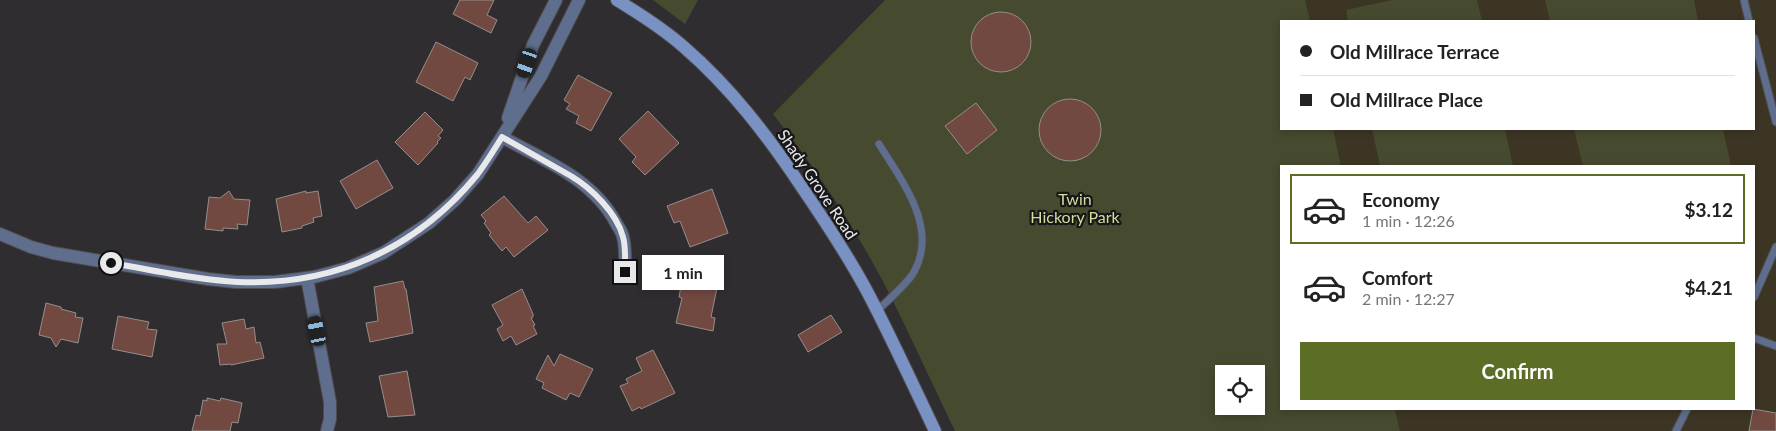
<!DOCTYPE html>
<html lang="en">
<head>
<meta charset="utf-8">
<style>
  :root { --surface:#fff; --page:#f6f6f6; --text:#222; --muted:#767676; --line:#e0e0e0; --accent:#5c6d25 }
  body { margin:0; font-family:Lato,sans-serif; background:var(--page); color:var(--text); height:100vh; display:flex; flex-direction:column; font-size:19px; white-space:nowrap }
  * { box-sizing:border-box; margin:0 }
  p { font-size:16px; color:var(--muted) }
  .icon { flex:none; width:28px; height:28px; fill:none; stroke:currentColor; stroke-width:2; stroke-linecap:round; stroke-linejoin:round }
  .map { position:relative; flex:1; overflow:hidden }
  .panel { position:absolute; left:1280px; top:165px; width:475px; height:245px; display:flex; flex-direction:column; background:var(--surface); border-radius:0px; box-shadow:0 2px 8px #0003 }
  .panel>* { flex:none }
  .hud { position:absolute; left:1280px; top:20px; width:475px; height:110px; border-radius:0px; box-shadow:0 2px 8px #0003; display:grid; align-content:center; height:110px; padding:0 20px; background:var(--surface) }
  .tools { position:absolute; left:1215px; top:365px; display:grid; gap:10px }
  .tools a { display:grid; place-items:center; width:50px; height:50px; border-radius:0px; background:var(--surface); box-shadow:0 2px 8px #0003; font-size:25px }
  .end { position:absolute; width:22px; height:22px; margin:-11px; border:6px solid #e9e8ea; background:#111; box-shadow:0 0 0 2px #111 }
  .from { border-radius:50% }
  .bubble { position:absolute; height:35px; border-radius:0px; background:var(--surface); box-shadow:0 2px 8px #0003; font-size:16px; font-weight:700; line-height:35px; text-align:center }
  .car { position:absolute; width:15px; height:30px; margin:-15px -8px; border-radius:6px; box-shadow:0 0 4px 1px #0007; background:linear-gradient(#222 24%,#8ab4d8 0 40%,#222 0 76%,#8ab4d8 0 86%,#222 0) }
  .hud b { display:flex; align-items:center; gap:18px; height:48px; font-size:19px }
  .hud b+b { border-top:1px solid var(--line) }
  .hud i { width:12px; height:12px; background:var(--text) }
  ul { padding:9px 0 0; list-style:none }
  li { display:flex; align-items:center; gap:15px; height:70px; margin:0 10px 8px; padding:0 10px; border:2px solid transparent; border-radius:0px }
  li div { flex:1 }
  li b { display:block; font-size:19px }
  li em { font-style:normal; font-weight:700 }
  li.active { border-color:var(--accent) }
  li>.icon { width:45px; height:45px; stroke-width:1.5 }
  .action { display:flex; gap:10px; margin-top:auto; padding:10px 20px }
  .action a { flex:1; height:58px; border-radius:0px; background:var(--accent); color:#fff; font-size:20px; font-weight:700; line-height:58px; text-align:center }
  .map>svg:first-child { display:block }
  .education { fill:#3d3524 }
  .green { fill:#464a2e; fill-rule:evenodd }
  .building { fill:#714941; stroke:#948e8c }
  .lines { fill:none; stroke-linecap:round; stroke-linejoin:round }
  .service-casing { stroke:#4e4b4f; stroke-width:9 }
  .minor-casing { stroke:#4e4b4f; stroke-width:14 }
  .secondary-casing { stroke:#4e4b4f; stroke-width:14 }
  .service { stroke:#5f6e8d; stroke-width:7 }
  .minor { stroke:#5f6e8d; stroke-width:12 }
  .secondary { stroke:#7992c3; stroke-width:12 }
  .route { stroke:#e9e8ea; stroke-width:6 }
  .labels { text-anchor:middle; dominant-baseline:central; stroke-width:4.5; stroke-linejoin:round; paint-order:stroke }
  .street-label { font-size:16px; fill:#e9e8ea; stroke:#171618 }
  .park-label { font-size:16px; fill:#d3dd9b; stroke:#171618 }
</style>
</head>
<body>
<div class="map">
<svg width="1776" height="431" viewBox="0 0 1776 431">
  <rect width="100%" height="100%" fill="#302d31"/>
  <!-- education -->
  <polygon class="education" points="1305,0 1776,0 1776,431 1400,431 1395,409 1754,409 1754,166 1341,166 1333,129 1754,129 1754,21 1310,21"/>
  <!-- green -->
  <g class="green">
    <polygon points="653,0 698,0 685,24"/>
    <path d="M885,0h420l5,21h-29v108h52l8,37h-60v243h114l5,22h-445c-22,-45 -42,-90 -64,-134 -33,-65 -73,-126 -118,-183zM1224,374h32v32h-32z"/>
    <polygon points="1392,0 1477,0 1482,21 1348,21 1346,10"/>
    <polygon points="1545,0 1694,0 1698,21 1550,21"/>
    <polygon points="1372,129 1505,129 1513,166 1380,166"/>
    <polygon points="1574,129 1723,129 1731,166 1583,166"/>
  </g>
  <!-- building -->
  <g class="building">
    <polygon points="460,0 494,0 487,15 497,20 491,33 453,14"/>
    <circle cx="1001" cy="42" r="30"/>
    <polygon points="436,42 478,63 470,80 465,77 453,101 416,82"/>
    <polygon points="578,75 612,93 591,131 576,123 579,116 566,109 570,104 564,100"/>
    <circle cx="1070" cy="130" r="31"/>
    <polygon points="976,103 997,130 967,154 945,126"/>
    <polygon points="648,111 679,143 645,175 632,162 636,157 619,139"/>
    <polygon points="425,112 443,130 438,136 441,138 437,142 438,143 418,165 395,142"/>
    <polygon points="377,160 393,188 356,209 340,181"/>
    <polygon points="712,189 728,233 690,247 680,221 674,223 667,206"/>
    <polygon points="229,191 234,199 250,200 247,225 237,224 238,229 223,228 223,231 205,229 209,197 220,198"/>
    <polygon points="306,191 306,193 318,191 322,216 313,218 314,222 302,226 302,228 282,232 276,199"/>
    <polygon points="504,196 528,223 536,216 548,230 514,257 506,247 502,251 489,235 491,233 484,223 486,221 481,215"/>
    <polygon points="683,276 718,283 711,317 715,318 713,331 676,323 682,298 679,297"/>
    <polygon points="403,281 405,289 406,289 413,333 370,342 366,323 378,321 374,287"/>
    <polygon points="522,289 533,314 533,317 531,318 535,325 533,326 537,334 516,345 511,336 503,341 497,329 503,325 492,305"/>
    <polygon points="46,303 61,307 61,309 76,313 75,317 83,318 78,343 61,339 56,347 51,338 39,335"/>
    <polygon points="831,315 842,332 808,352 798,335"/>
    <polygon points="118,316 149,322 147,329 157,330 152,357 112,349"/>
    <polygon points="244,319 246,329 254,327 256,343 260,342 264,358 231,365 231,364 220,365 217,344 227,344 222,323"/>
    <polygon points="653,350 675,393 641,409 640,407 632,411 620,386 628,383 626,379 642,371 636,358"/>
    <polygon points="560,354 593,369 579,397 570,393 566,400 542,388 544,383 536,379 548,355 554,366"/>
    <polygon points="407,371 415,415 388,417 379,376"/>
    <polygon points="207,398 220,401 221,398 242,403 238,423 232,422 230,431 192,431 196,415 200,416 203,400 207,401"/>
    <polygon points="1753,409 1776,413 1776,431 1749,431"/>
  </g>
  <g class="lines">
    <defs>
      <g id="service">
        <polyline points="1744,0 1749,21"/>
        <polyline points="1754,38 1776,122"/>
        <polyline points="1754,297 1776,247"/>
        <path d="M877,311c10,-10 31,-28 37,-39 25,-45 -13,-92 -35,-128"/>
        <polyline points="1754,338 1776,346"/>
        <polyline points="1676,431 1687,409"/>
      </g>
      <g id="minor">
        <polyline points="508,118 533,45 556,0"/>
        <path d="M502,137c42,23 91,42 114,86 3,5 6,9 7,14 3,11 2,24 2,35"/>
        <polyline points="0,234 31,247 53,253 208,279 236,282 275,282 314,277 348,268 383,253 429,223 455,200 478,174 541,76 579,0"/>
        <polyline points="307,278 330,402 330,419 327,431"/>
      </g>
      <path id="secondary" d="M617,0c23,14 47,29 68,48 46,40 82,87 116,138 24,35 48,71 68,109 23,44 44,90 66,136"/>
    </defs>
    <!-- service casing -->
    <use href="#service" class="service-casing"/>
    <!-- minor casing -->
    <use href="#minor" class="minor-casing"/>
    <!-- secondary casing -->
    <use href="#secondary" class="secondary-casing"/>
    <!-- service -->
    <use href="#service" class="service"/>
    <!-- minor -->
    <use href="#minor" class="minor"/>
    <!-- secondary -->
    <use href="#secondary" class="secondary"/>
  </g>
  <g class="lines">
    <!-- route -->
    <path class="route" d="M111,263c42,7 85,17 127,19 96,4 178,-33 239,-107 9,-12 17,-25 25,-38l69,39c20,12 46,37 52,61 3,10 2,24 2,35"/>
  </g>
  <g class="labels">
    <!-- street labels -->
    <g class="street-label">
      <text transform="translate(818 184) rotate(56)">Shady Grove Road</text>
    </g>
    <!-- park labels -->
    <g class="park-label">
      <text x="1075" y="198">Twin<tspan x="1075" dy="18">Hickory Park</tspan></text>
    </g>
  </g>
</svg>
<div class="tools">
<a><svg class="icon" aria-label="locate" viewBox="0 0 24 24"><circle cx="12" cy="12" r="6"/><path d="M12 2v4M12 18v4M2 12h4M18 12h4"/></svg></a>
</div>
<i class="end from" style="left:111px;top:263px"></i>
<i class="end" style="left:625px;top:272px"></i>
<div class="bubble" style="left:642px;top:255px;width:82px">1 min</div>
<i class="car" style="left:527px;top:63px;rotate:199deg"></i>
<i class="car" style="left:317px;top:331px;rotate:349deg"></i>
<div class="hud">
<b><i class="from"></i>Old Millrace Terrace</b>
<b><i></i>Old Millrace Place</b>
</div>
<section class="panel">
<ul>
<li class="active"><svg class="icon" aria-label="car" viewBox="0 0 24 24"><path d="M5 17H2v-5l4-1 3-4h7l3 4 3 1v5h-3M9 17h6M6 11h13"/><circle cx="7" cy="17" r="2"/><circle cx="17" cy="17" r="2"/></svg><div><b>Economy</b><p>1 min · 12:26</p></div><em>$3.12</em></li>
<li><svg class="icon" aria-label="car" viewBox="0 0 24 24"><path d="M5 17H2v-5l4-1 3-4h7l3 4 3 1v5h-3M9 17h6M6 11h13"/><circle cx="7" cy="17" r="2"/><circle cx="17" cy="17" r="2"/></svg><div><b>Comfort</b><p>2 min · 12:27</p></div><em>$4.21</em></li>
</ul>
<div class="action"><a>Confirm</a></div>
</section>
</div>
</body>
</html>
